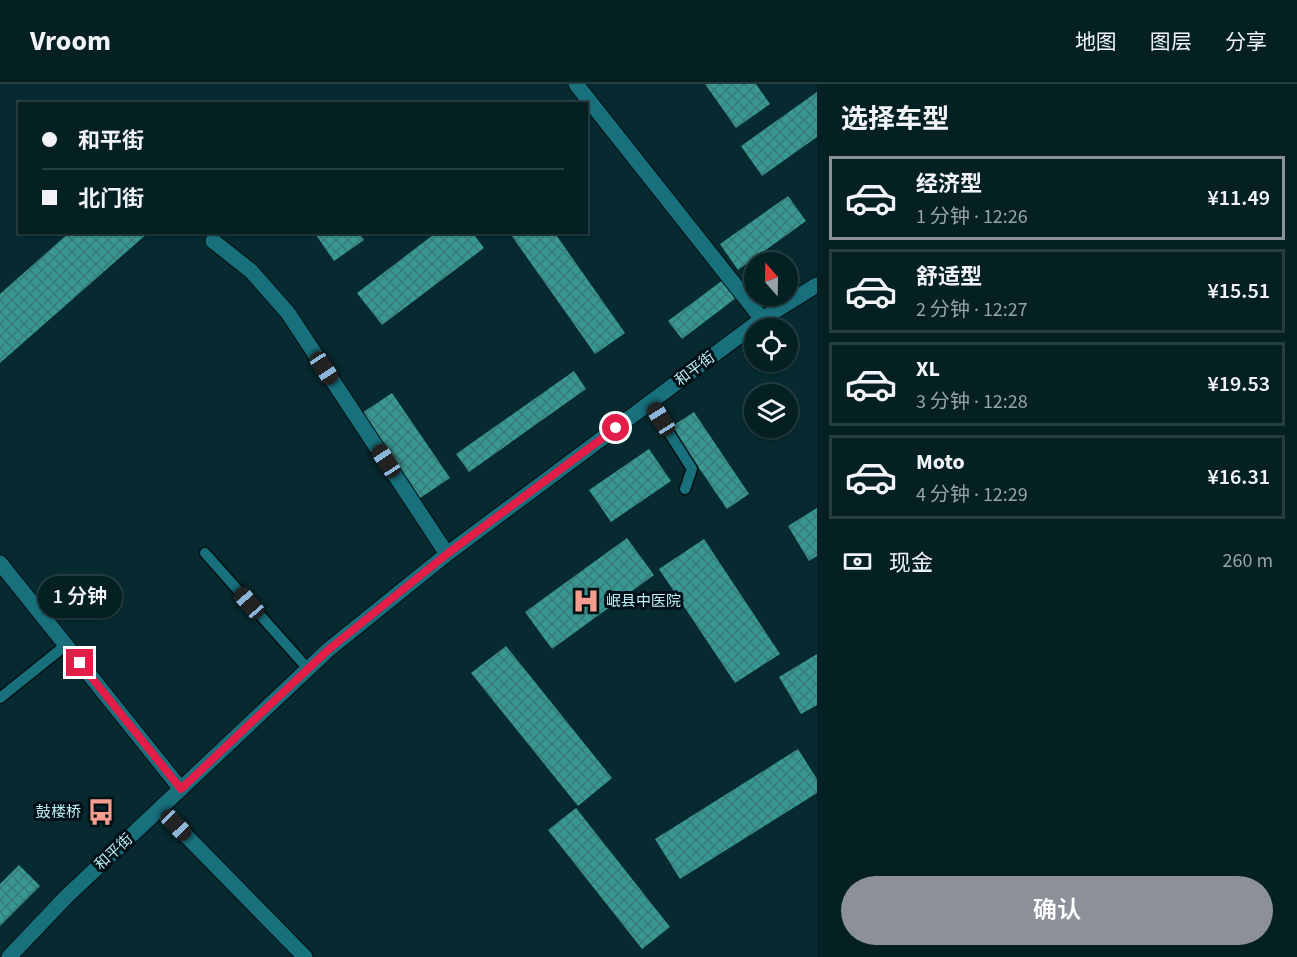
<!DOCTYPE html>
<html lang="zh">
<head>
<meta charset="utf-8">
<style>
  :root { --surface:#042023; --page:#0d282b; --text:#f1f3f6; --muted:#97a3a6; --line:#253e41; --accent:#8c9099 }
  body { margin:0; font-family:"Source Sans 3","Noto Sans SC",sans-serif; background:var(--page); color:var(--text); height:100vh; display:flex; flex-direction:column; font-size:22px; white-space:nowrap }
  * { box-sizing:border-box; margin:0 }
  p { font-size:20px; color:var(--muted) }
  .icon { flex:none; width:33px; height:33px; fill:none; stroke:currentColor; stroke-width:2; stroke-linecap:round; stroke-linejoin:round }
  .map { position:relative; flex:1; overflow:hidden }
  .details { display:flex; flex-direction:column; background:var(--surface); width:480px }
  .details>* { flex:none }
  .hud { position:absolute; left:18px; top:18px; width:570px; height:132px; border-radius:0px; box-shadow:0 2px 4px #0004,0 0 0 2px var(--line); display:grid; align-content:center; height:132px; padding:0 24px; background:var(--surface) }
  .needle { width:39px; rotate:340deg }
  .tools { position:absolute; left:744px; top:168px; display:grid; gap:12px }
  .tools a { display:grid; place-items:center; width:54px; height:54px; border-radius:50%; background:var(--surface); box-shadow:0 2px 4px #0004,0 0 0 2px var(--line); font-size:30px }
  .end { position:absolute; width:27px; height:27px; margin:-14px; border:8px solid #e11d48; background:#fff; box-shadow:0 0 0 3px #fff }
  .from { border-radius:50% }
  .bubble { position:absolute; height:42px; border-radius:21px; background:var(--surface); box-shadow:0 2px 4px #0004,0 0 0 2px var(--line); font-size:20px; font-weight:600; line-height:42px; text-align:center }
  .car { position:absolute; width:18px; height:36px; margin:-18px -9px; border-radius:8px; box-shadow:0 0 4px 2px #0007; background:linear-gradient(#222 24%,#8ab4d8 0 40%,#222 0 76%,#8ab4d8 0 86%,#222 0) }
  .hud b { display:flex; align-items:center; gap:21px; height:57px; font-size:22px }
  .hud b+b { border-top:2px solid var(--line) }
  .hud i { width:15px; height:15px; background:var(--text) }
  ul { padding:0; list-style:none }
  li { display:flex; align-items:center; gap:18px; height:84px; margin:0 12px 9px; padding:0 12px; border:3px solid var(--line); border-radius:0px }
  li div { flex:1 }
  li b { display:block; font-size:22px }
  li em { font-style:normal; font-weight:600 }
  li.current { border-color:var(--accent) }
  li>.icon { width:54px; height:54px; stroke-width:1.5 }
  h2 { padding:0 24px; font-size:27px; line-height:72px }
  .pay { display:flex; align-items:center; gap:15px; height:66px; padding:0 24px; font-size:22px }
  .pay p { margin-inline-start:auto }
  .button { display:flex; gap:12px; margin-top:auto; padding:12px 24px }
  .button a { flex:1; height:69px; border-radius:36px; background:var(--accent); color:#fff; font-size:24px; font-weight:600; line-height:69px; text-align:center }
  header { display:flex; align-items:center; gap:36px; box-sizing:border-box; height:84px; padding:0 30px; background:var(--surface); border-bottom:2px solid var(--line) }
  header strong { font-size:28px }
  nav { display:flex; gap:33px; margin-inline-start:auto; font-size:21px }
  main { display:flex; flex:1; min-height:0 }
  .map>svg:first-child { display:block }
  .building { fill:url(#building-cross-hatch) }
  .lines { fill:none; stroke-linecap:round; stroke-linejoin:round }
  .service-casing { stroke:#041013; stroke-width:13 }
  .minor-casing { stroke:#041013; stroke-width:17 }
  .tertiary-casing { stroke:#041013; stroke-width:17 }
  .secondary-casing { stroke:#041013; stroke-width:17 }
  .service { stroke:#18707d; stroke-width:10 }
  .minor { stroke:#18707d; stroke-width:15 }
  .tertiary { stroke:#18707d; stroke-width:15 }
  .secondary { stroke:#18707d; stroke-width:15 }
  .route { stroke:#e11d48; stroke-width:8 }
  .labels { text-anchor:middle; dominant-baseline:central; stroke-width:6; stroke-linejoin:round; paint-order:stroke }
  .street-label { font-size:15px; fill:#bdecf5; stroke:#001115 }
  .poi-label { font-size:15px; fill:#bdecf5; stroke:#001115; text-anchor:start }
</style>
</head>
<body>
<header>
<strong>Vroom</strong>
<nav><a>地图</a><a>图层</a><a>分享</a></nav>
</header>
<main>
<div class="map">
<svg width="817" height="873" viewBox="0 0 817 873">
  <defs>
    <pattern id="building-cross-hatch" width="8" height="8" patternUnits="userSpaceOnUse" patternTransform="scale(1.5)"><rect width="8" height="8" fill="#399792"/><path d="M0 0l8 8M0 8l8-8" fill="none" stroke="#397b79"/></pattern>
  </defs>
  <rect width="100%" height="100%" fill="#062a2f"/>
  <!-- building -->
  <g class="building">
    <polygon points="705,0 756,0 770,20 736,44"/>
    <polygon points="817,8 817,53 762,92 741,62"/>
    <polygon points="788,112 806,137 738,186 720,160"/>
    <polygon points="70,148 149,148 0,279 0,210"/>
    <polygon points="314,148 358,148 364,156 334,177"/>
    <polygon points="437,148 472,148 484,164 382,241 357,209"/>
    <polygon points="509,148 554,148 625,249 595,270"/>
    <polygon points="723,196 736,214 682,255 668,237"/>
    <polygon points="574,287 586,305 469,388 456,370"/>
    <polygon points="392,309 450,394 420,414 362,329"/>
    <polygon points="694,328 749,410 727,425 671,343"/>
    <polygon points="649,365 671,397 611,438 589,406"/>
    <polygon points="817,424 817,472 809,477 788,442"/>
    <polygon points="627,454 654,491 552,565 525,528"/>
    <polygon points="704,455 780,570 735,599 659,485"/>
    <polygon points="506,562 612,694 578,722 471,589"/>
    <polygon points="817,570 817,621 801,630 779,593"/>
    <polygon points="798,665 817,695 817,709 680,795 655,755"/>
    <polygon points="576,724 670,843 642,865 548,746"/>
    <polygon points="19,781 40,802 0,842 0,800"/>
  </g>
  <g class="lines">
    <defs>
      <g id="service">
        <polyline points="650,319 692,385 685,405"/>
        <polyline points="205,469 308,585"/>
        <polyline points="0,614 66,561"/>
      </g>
      <g id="minor">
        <polyline points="576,0 762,235"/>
        <polyline points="213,157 251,187 288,229 447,470"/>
        <polyline points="160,725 305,873"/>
      </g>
      <polyline id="tertiary" points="0,479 181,705"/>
      <polyline id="secondary" points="9,873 66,813 328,566 447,470 762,235 817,201"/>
    </defs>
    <!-- service casing -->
    <use href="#service" class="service-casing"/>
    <!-- minor casing -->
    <use href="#minor" class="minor-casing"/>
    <!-- tertiary casing -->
    <use href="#tertiary" class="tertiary-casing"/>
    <!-- secondary casing -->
    <use href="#secondary" class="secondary-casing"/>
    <!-- service -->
    <use href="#service" class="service"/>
    <!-- minor -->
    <use href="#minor" class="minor"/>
    <!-- tertiary -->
    <use href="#tertiary" class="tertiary"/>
    <!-- secondary -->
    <use href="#secondary" class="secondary"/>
  </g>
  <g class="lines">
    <!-- route -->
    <polyline class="route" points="80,579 181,705 328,566 447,470 616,344"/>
  </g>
  <!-- icons -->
  <defs>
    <symbol id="hospital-bare" viewBox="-9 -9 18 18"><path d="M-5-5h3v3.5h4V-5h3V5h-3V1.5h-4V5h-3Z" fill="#f59d8e" stroke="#001115" stroke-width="2.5" paint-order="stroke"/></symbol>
    <symbol id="bus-bare" viewBox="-9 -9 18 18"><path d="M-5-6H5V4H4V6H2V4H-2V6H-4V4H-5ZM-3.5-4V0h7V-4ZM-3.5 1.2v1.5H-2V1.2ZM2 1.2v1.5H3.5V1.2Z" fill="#f59d8e" stroke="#001115" stroke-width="2.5" paint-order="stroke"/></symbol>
  </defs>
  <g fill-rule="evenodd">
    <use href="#hospital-bare" x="567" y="498" width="38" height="38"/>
    <use href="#bus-bare" x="82" y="709" width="38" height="38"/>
  </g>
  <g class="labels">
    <!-- street labels -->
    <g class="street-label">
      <text transform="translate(695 285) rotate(-37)">和平街</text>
      <text transform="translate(114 768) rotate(-43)">和平街</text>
    </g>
    <!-- poi labels -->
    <g class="poi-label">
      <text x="606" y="517">岷县中医院</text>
      <text x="81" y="728" text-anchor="end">鼓楼桥</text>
    </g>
  </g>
</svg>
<div class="tools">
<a><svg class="needle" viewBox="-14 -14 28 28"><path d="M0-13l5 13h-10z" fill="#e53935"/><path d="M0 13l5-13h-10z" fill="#97a3a6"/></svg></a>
<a><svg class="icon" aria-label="locate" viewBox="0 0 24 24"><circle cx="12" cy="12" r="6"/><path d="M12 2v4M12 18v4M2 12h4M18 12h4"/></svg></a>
<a><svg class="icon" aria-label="layers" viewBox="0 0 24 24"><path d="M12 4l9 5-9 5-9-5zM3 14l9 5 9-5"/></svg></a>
</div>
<i class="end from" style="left:616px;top:344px"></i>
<i class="end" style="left:80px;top:579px"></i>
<div class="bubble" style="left:38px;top:492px;width:84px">1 分钟</div>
<i class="car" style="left:324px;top:284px;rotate:147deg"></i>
<i class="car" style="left:661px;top:335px;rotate:328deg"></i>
<i class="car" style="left:386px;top:377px;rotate:327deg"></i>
<i class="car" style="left:249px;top:519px;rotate:319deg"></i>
<i class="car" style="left:176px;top:741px;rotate:136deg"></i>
<div class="hud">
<b><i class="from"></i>和平街</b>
<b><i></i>北门街</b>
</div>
</div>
<section class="details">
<h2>选择车型</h2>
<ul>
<li class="current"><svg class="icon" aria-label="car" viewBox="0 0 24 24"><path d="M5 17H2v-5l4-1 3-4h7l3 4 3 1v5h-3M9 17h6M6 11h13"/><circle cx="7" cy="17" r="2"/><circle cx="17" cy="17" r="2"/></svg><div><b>经济型</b><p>1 分钟 · 12:26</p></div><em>¥11.49</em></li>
<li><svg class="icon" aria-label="car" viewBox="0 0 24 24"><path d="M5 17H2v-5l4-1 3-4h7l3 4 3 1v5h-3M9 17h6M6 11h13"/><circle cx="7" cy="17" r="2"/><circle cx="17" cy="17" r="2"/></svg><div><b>舒适型</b><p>2 分钟 · 12:27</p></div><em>¥15.51</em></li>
<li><svg class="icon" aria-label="car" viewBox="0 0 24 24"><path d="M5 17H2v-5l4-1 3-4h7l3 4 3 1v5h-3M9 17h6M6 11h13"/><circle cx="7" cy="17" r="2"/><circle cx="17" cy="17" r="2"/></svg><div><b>XL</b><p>3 分钟 · 12:28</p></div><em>¥19.53</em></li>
<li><svg class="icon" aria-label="car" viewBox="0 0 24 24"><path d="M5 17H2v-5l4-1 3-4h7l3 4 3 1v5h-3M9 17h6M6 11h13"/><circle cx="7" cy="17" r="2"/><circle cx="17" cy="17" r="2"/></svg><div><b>Moto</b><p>4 分钟 · 12:29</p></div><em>¥16.31</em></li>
</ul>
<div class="pay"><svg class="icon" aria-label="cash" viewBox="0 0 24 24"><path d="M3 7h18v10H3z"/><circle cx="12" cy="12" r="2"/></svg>现金<p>260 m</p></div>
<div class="button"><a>确认</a></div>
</section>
</main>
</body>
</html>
